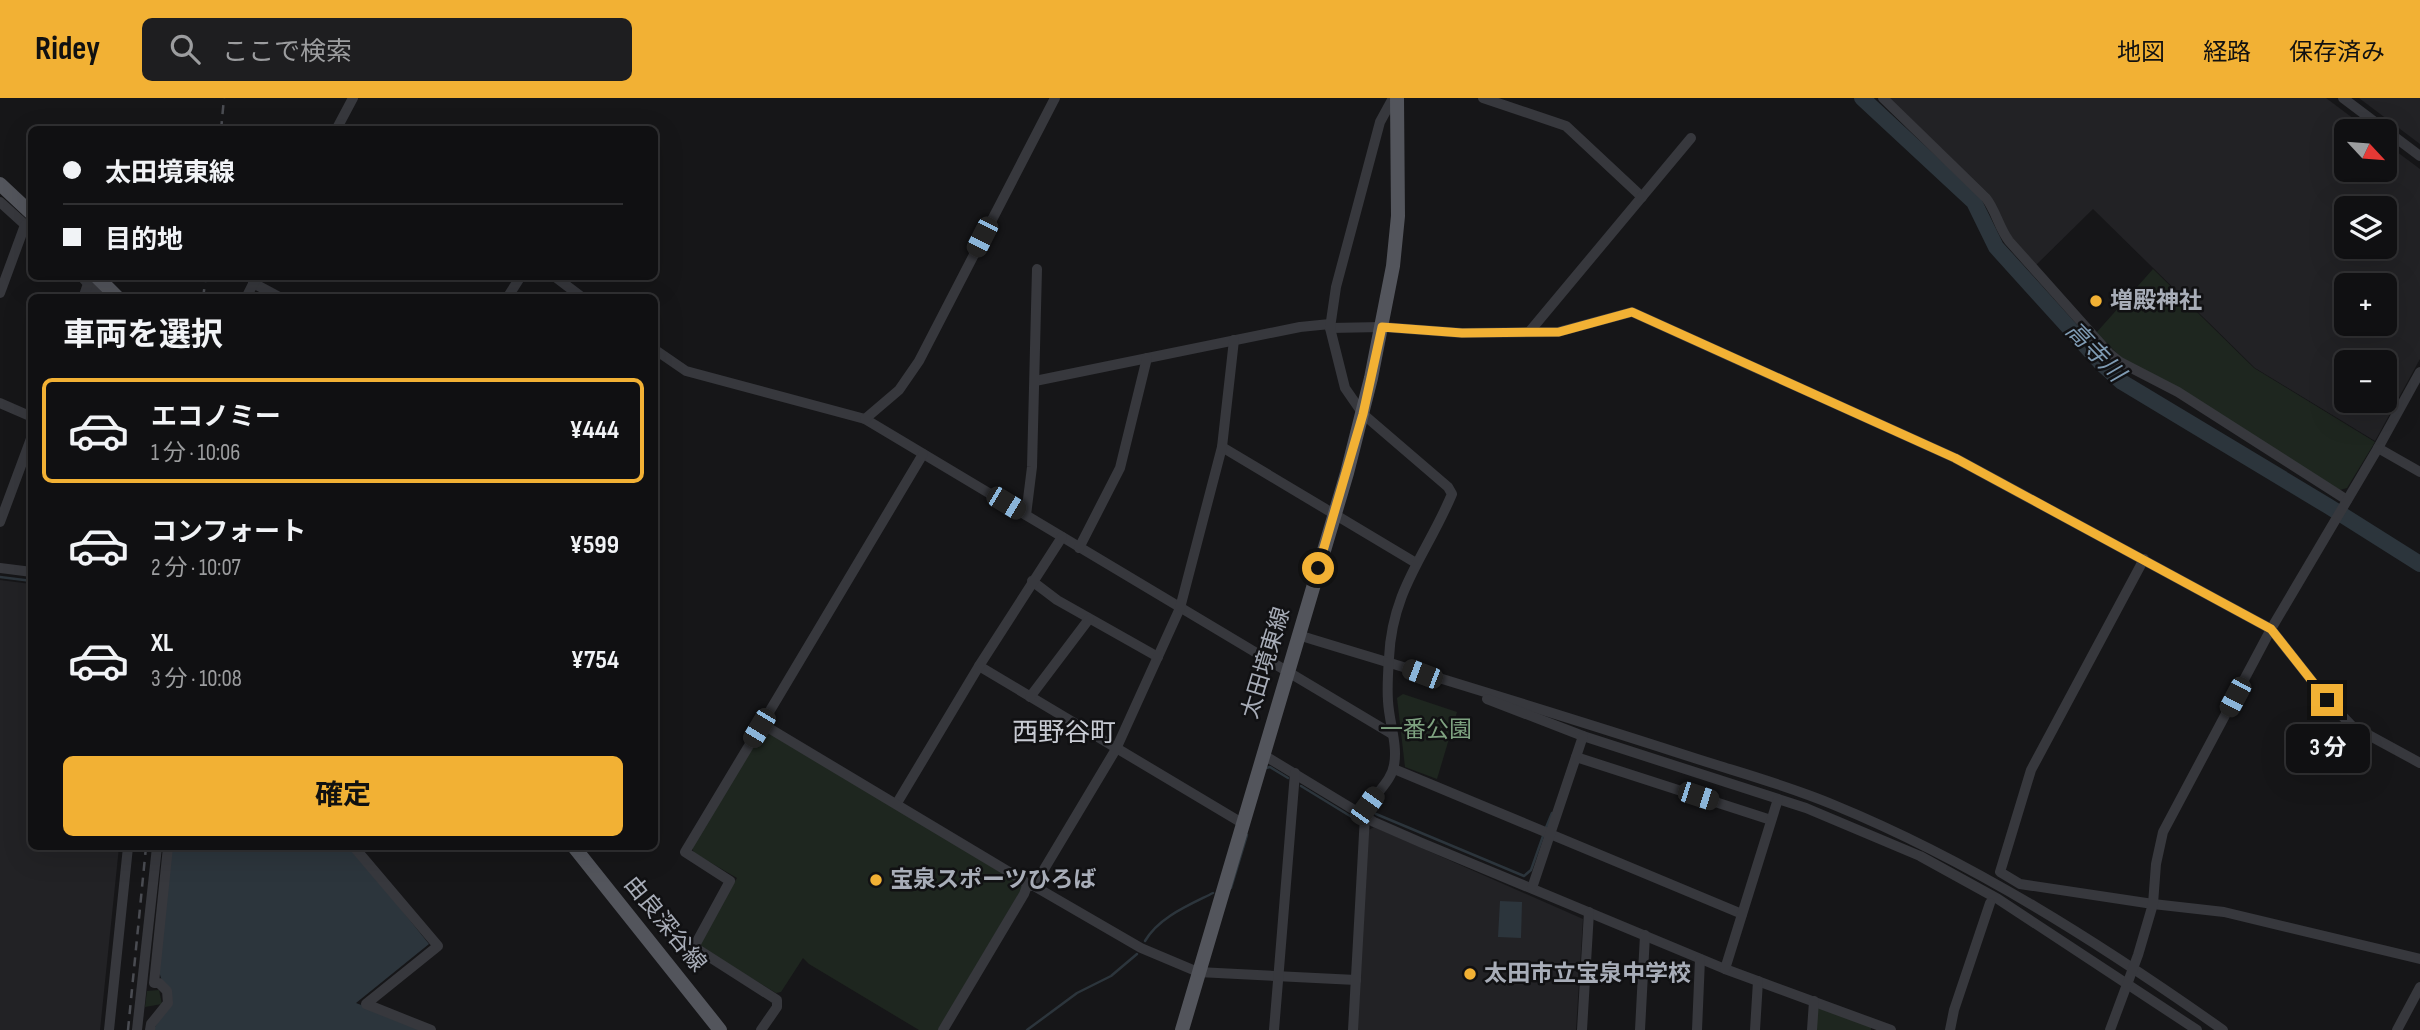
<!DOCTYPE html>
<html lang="ja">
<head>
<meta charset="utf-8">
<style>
  :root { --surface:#101012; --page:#1e1e20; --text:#f1f3f6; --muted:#9c9d9f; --line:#303032; --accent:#f2b134 }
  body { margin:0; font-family:"Sofia Sans Condensed","Noto Sans JP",sans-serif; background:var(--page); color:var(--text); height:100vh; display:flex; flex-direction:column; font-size:26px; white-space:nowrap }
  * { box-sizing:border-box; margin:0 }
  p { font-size:23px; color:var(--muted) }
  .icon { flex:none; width:38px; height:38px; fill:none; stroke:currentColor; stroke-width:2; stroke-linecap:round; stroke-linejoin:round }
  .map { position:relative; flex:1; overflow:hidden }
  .sheet { position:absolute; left:28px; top:196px; width:630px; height:556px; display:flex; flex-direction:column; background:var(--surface); border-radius:10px; box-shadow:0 7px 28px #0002,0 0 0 2px var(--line) }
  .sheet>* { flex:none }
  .top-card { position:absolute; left:28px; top:28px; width:630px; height:154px; border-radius:10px; box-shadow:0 7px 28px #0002,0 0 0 2px var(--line); display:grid; align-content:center; height:154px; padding:0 35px; background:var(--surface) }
  .needle { width:46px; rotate:116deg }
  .tools { position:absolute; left:2334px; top:21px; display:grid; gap:14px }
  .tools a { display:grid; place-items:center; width:63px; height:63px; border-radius:10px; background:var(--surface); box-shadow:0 7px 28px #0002,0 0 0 2px var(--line); font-size:35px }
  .end { position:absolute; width:32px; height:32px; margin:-16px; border:9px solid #f2b134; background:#111; box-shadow:0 0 0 4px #111 }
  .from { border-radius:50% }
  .bubble { position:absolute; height:49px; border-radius:10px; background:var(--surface); box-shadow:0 7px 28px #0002,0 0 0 2px var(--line); font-size:23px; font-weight:700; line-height:49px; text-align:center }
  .car { position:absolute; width:21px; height:42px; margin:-21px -10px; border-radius:9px; box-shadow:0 0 5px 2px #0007; background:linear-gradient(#222 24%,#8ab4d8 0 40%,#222 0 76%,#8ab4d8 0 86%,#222 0) }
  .top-card b { display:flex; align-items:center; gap:24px; height:66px; font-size:26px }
  .top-card b+b { border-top:2px solid var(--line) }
  .top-card i { width:18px; height:18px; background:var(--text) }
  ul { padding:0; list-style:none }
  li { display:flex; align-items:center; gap:21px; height:105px; margin:0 14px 10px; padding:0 21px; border:4px solid transparent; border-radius:10px }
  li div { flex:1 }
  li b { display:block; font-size:26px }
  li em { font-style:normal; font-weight:700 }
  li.active { border-color:var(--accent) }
  li>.icon { width:63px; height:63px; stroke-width:1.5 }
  h2 { padding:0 35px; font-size:32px; line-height:84px }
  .cta { display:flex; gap:14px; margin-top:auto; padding:14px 35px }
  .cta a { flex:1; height:80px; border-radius:10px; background:var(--accent); color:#111; font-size:28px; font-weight:700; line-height:80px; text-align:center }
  header { display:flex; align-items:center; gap:42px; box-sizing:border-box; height:98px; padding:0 35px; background:var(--accent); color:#111 }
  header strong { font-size:33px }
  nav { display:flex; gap:38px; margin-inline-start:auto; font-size:24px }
  .search { width:490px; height:63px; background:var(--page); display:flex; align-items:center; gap:18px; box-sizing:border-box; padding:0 24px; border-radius:10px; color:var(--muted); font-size:26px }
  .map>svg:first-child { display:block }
  .built { fill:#222225; fill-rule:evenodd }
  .green { fill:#1e261f }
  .water { fill:#2c353c }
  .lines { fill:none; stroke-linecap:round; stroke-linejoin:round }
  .stream { stroke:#2c353c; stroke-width:2.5 }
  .river { stroke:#2c353c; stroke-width:16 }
  .minor { stroke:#37383d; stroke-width:10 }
  .major { stroke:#53555c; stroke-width:14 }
  .rail { stroke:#4a4c52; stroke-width:2.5; stroke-dasharray:9 7; stroke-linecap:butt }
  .route { stroke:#f2b134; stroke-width:9 }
  .poi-dot { fill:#f2b134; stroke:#111113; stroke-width:2.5 }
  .labels { text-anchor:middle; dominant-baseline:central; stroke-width:5; stroke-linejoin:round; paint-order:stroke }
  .poi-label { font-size:23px; font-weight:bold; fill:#a8adb8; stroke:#111113; text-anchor:start }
  .street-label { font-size:23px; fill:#a8adb8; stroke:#111113 }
  .park-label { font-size:23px; fill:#7fa381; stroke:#111113 }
  .water-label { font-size:24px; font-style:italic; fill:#7f9bb3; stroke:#111113 }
  .quarter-label { font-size:26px; fill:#c9ccd4; stroke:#111113 }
</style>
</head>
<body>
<header>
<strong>Ridey</strong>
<div class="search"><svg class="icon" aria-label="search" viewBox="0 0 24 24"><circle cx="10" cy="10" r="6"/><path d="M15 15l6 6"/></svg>ここで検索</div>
<nav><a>地図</a><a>経路</a><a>保存済み</a></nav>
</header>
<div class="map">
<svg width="2420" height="932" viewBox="0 0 2420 932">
  <rect width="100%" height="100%" fill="#161618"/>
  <!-- built -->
  <g class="built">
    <path d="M1889,0h437l44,33h-23v39h38v-27l35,26v190l-45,82 -120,-73 -162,-159 -57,56 -28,-32 -18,-38zM2347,110h38v39h-38zM2347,187h38v39h-38zM2347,264h38v39h-38z"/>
    <polygon points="2359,0 2420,0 2420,46"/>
    <polygon points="0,482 31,486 32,749 119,749 100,932 0,932"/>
    <polygon points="1374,729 1583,821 1576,932 1357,932 1367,733"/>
  </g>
  <!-- green -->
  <g class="green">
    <polygon points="2153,171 2254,270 2375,344 2347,390 2340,392 2122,260 2096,235"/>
    <polygon points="1403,596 1457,614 1437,681 1405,669 1397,600"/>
    <polygon points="767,632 1021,785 1022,790 938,932 919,932 809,866 803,860 781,894 776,895 699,848 698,844 737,780 694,755 692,750 762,633"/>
    <polygon points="159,892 162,906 145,909 147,893"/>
    <polygon points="1814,903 1871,924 1871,932 1812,932"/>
  </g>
  <!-- water -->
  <g class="water">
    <polygon points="171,749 351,749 429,846 356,905 427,932 153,932 169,907 158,870"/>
    <polygon points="1500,803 1522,804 1521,840 1498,839"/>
  </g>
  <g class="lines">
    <!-- stream -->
    <g class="stream">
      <polyline points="0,479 32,483"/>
      <polyline points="1266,670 1270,669 1288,680"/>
      <polyline points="1301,688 1355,721"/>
      <polyline points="1376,716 1524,778 1531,772 1543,738"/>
      <polyline points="1545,732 1552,715"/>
      <polyline points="1231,790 1247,737"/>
      <path d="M1145,843c14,-24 44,-36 68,-48"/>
      <polyline points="1027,932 1077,895 1111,878 1137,856"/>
    </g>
    <!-- river -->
    <polyline class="river" points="1862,0 1974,104 1996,149 2101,265 2122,284 2328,408 2420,466"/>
    <!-- minor -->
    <g class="minor">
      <polyline points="1483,0 1566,28 1642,99"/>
      <path d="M1883,0l103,100c10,13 13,30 23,43l100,112 11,9 58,30 169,108"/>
      <polyline points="2343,0 2420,58"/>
      <polyline points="254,31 255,32"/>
      <polyline points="336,32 353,0"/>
      <polyline points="0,104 32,133"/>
      <polyline points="81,178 101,200"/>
      <polyline points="554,178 583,200"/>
      <polyline points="253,185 281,200"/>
      <polyline points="0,195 25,127"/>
      <polyline points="83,200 88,186"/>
      <polyline points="246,200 256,180"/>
      <polyline points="507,200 521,178"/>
      <polyline points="1330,230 1382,229 1462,235 1558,234 1632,214 1955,360 2271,531 2327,602 2352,628 2420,665"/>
      <polyline points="1530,233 1691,40"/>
      <polyline points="654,251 686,273 865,321 1392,636"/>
      <polyline points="1035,283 1300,229 1330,226"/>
      <polyline points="0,305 32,319"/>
      <polyline points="865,321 899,292 919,263 1055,0"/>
      <polyline points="1222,349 1416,465"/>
      <polyline points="2378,350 2420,374"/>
      <polyline points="1026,417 1032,369 1037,171"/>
      <polyline points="0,424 32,338"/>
      <polyline points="1079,450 1120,370 1147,260"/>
      <polyline points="2144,461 2031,672 2000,774 2020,786 2153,806 2224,814 2420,861"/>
      <polyline points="0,470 32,474"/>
      <polyline points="1032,483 1057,502 1158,559"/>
      <path d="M1298,537c131,40 261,79 390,121 49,16 99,29 146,49 139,57 267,139 389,225"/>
      <polyline points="979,568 1242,725"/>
      <polyline points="1030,599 1089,521"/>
      <polyline points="1487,601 1583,638 1806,710 1920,758 1998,801 2197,932"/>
      <polyline points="762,626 923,356"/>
      <polyline points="1262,656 1374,724 1422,745 1725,871 1891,932"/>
      <polyline points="1576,659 1771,722"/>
      <polyline points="1394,671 1742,816"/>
      <polyline points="897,705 979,568 1062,439"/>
      <polyline points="354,749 438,848 366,906 431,932"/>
      <polyline points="1027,788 1034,788 1116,651 1180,510 1222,349 1234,242"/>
      <polyline points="1034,788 1141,850 1198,874 1356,882"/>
      <polyline points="1532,790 1583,638"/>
      <polyline points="1725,871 1778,701"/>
      <polyline points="109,932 128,749"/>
      <polyline points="137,932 157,749"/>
      <polyline points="150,932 151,926 168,905 167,893 159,885 154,885 168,749"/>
      <polyline points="761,932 777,909 777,902 694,849 730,783 685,754 762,626 1024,783 1027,788 1024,796 943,932"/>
      <polyline points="1274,932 1295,675"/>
      <path d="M1353,932l12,-214c5,-20 26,-32 29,-51 4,-20 -5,-43 -6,-64 -1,-14 0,-29 1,-43 3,-69 38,-104 63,-164l-4,-7 -85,-73 -18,-26 -15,-60 6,-41 44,-165 13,-24"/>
      <polyline points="1582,932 1589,814"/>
      <polyline points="1640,932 1645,837"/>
      <polyline points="1697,932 1700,861"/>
      <polyline points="1755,932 1758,883"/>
      <polyline points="1812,932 1814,903"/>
      <polyline points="1950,932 1954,912 1990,805"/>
      <polyline points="2110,932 2138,857 2153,806 2156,766 2163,734 2271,531 2378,350 2420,274"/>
      <polyline points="2397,932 2420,889"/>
    </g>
    <!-- major -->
    <g class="major">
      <polyline points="0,86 32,116"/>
      <polyline points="96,178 118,200"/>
      <polyline points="574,749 720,932"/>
      <polyline points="1182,932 1347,375 1371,280 1393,168 1398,118 1397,0"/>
    </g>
    <!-- rail -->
    <g class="rail">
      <polyline points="221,32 224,0"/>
      <polyline points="203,200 206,178"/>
      <polyline points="128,932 146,749"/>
    </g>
  </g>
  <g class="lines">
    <!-- route -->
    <polyline class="route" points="1318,470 1363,316 1382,229 1462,235 1559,234 1632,214 1955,360 2271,531 2327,602"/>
  </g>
  <!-- markers -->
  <g class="poi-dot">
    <circle cx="2096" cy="203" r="7"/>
    <circle cx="876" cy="782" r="7"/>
    <circle cx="1470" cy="876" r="7"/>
  </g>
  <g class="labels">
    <!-- poi labels -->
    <g class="poi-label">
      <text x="2110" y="203">増殿神社</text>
      <text x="890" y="782">宝泉スポーツひろば</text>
      <text x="1484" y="876">太田市立宝泉中学校</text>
    </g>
    <!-- street labels -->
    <g class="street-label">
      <text transform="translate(1266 565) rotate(-73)">太田境東線</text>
      <text transform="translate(665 826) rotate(51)">由良深谷線</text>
    </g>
    <!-- park labels -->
    <g class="park-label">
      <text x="1426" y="632">一番公園</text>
    </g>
    <!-- water labels -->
    <g class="water-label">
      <text transform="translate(2095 254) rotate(46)">高寺川</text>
    </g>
    <!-- quarter labels -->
    <g class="quarter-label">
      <text x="1064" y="635">西野谷町</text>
    </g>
  </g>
</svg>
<div class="tools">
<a><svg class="needle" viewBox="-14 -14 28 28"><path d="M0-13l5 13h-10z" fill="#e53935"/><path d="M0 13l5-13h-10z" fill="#9c9d9f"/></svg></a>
<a><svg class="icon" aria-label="layers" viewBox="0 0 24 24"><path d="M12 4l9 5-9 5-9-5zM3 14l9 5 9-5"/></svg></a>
<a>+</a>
<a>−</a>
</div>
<i class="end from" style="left:1318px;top:470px"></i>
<i class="end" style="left:2327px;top:602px"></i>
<div class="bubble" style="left:2286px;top:626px;width:84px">3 分</div>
<i class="car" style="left:982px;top:139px;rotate:207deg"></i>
<i class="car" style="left:1006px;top:405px;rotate:121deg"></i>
<i class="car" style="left:1422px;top:576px;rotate:291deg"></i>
<i class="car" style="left:2235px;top:599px;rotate:208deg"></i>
<i class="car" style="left:759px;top:630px;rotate:211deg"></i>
<i class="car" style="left:1698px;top:698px;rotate:108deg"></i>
<i class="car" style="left:1367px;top:708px;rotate:36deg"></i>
<div class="top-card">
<b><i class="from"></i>太田境東線</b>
<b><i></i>目的地</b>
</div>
<section class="sheet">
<h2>車両を選択</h2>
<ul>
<li class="active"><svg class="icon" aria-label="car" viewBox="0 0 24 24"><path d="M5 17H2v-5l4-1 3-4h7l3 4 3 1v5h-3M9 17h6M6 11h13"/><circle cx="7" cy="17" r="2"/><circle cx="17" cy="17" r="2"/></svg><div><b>エコノミー</b><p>1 分 · 10:06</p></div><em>¥444</em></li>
<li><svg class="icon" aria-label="car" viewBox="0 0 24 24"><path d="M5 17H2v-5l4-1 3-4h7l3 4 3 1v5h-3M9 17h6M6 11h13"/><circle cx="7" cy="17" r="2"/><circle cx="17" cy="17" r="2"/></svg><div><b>コンフォート</b><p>2 分 · 10:07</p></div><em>¥599</em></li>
<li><svg class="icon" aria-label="car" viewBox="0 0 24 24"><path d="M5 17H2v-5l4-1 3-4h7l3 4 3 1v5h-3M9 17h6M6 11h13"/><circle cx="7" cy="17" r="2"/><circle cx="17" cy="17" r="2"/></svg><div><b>XL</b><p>3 分 · 10:08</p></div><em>¥754</em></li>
</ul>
<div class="cta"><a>確定</a></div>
</section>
</div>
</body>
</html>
